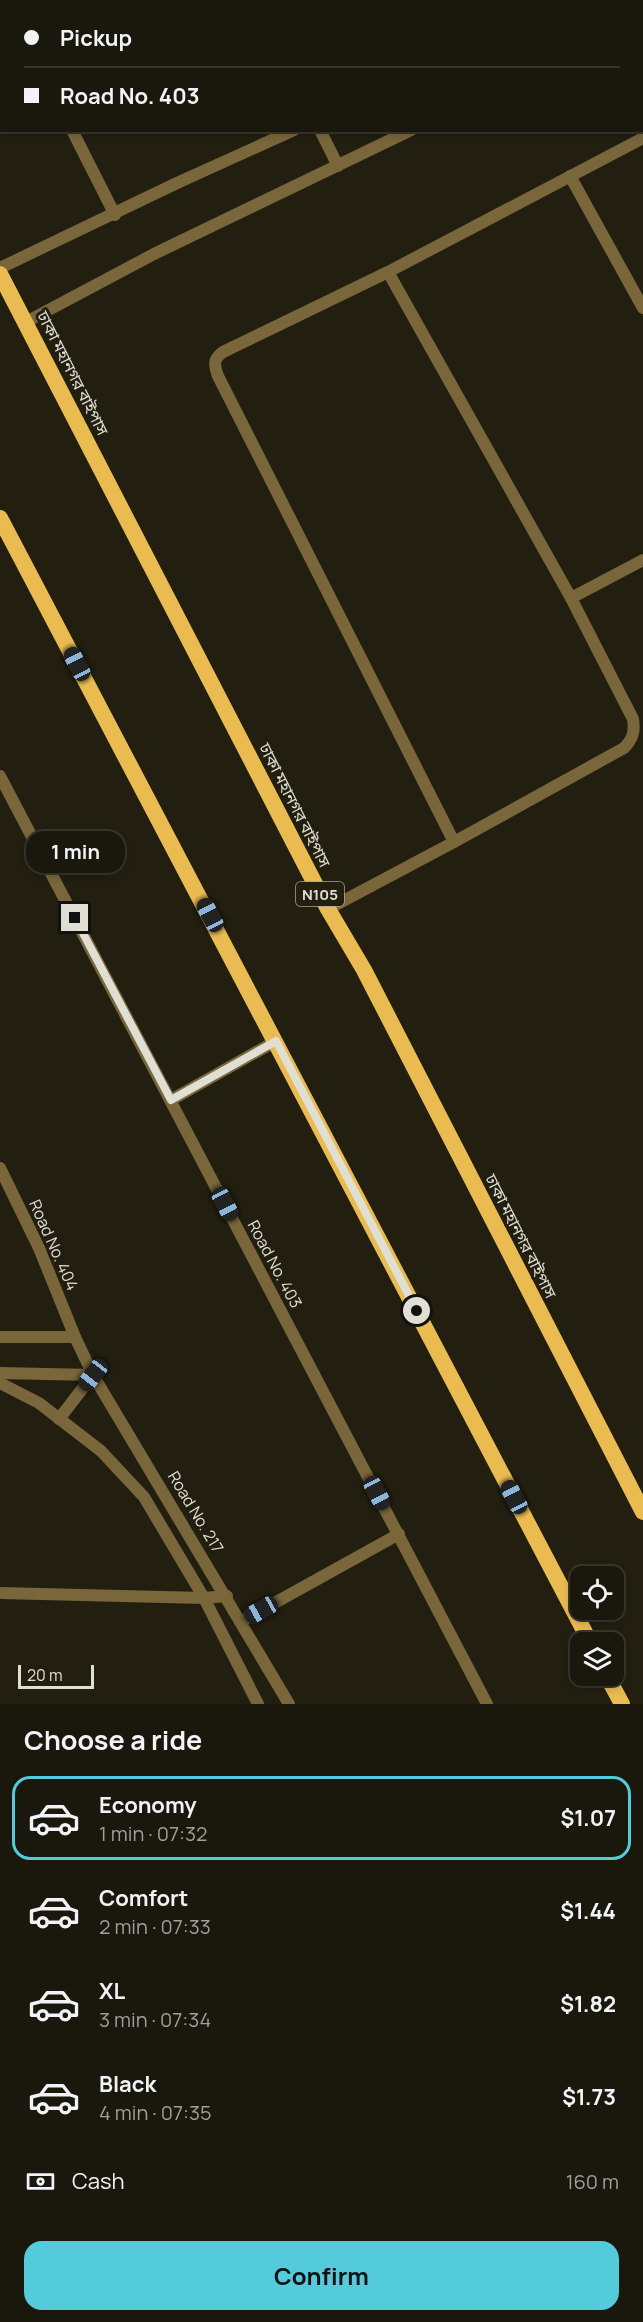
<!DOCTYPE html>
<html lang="en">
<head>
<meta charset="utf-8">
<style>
  :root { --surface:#1a170c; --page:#232015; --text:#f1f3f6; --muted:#9f9f9d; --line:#38362d; --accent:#53cbdb }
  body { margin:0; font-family:Manrope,"Noto Sans Bengali",sans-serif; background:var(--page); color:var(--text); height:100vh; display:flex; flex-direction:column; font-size:22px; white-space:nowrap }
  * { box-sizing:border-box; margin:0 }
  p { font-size:20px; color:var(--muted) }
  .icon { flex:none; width:33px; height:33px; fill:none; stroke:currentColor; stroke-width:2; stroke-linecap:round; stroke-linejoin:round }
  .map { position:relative; height:1704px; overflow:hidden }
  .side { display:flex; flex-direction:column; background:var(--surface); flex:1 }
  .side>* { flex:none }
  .banner { position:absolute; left:0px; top:0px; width:644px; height:132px; box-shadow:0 3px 9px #0003,0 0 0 2px var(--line); display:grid; align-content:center; height:132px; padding:0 24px; background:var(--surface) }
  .controls { position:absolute; left:570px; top:1566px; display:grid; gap:12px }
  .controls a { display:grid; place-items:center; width:54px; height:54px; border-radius:12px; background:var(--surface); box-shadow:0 3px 9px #0003,0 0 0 2px var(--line); font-size:30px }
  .scale { position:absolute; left:18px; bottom:15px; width:76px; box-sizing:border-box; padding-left:6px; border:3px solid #e0dfd4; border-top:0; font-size:16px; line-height:21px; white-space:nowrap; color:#e0dfd4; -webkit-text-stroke:4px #221f10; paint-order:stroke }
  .end { position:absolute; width:27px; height:27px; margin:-14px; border:8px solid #e0dfd4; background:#111; box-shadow:0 0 0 3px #111 }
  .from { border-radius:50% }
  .bubble { position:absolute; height:42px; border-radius:18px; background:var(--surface); box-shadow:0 3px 9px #0003,0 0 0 2px var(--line); font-size:20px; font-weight:700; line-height:42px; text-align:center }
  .car { position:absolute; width:18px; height:36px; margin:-18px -9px; border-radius:8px; box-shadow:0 0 4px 2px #0007; background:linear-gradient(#222 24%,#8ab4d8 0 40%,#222 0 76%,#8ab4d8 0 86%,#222 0) }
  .banner b { display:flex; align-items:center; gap:21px; height:57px; font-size:22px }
  .banner b+b { border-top:2px solid var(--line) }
  .banner i { width:15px; height:15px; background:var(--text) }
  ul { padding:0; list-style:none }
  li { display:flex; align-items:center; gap:18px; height:84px; margin:0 12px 9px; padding:0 12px; border:3px solid transparent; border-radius:18px }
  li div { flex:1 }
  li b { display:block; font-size:22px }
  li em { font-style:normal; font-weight:700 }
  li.active { border-color:var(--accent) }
  li>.icon { width:54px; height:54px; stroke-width:1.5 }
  h2 { padding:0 24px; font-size:27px; line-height:72px }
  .pay { display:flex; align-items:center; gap:15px; height:66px; padding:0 24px; font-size:22px }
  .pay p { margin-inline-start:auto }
  .action { display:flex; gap:12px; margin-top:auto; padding:12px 24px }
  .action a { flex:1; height:69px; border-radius:18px; background:var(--accent); color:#111; font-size:24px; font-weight:700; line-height:69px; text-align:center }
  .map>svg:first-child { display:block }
  .park { fill:#16412d }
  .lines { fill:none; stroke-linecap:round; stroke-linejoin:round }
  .minor { stroke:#7a663b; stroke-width:12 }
  .tertiary { stroke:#7a663b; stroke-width:12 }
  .trunk { stroke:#eabb50; stroke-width:16 }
  .route { stroke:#e0dfd4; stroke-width:8 }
  .labels { text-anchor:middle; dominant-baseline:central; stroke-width:6; stroke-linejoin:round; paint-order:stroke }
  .shield { fill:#221f10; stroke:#a7a599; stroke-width:1.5 }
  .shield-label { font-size:15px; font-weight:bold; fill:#e0dfd4 }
  .street-label { font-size:16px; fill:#e0dfd4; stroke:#221f10 }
</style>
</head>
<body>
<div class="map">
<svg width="643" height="1704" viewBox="0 0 643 1704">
  <rect width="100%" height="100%" fill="#221f10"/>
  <!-- park -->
  <polygon class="park" points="325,0 531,0 527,2"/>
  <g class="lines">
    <!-- minor -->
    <g class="minor">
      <polyline points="6,0 6,2"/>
      <polyline points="252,0 252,2"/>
      <polyline points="348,2 350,0"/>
      <polyline points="598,2 602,0"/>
      <polyline points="642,20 643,19"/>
      <polyline points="72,130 115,215"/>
      <polyline points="320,130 338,166"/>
      <polyline points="570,176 643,308"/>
      <polyline points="0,268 177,183 294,130"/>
      <polyline points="26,322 154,254 411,130"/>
      <polyline points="571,598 643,560"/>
      <polyline points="0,776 487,1704"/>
      <path d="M454,842l-236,-466c-4,-11 -5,-17 5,-24l165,-80 255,-134"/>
      <path d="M328,909l126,-67 170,-94c9,-9 11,-17 9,-29l-62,-121 -183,-326"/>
      <polyline points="171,1100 276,1041"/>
      <polyline points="0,1168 39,1248 75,1337"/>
      <polyline points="0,1593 204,1598 227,1596"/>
      <polyline points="242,1621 399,1534"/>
    </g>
    <!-- tertiary -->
    <g class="tertiary">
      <polyline points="0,1337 75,1337 93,1375 289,1704"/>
      <polyline points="0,1373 93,1375"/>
      <polyline points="0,1383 39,1403 101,1451 144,1497 204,1598 258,1704"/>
      <polyline points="59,1419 93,1375"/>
    </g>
    <!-- trunk -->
    <g class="trunk">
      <polyline points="0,274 328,909 364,970 643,1512"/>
      <polyline points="0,518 590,1642"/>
      <polyline points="607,1676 622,1704"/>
    </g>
  </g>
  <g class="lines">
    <!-- route -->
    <polyline class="route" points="75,918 171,1100 276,1041 417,1311"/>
  </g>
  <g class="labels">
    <!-- shield labels -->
    <rect class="shield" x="296" y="882" width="48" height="24" rx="4.5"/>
    <g class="shield-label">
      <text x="320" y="894">N105</text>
    </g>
    <!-- street labels -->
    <g class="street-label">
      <text transform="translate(73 373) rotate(63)">ঢাকা মহানগর বাইপাস</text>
      <text transform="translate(295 805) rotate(63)">ঢাকা মহানগর বাইপাস</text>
      <text transform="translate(521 1236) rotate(63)">ঢাকা মহানগর বাইপাস</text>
      <text transform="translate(54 1245) rotate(66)">Road No. 404</text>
      <text transform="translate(275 1264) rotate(62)">Road No. 403</text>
      <text transform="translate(196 1512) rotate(59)">Road No. 217</text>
    </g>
  </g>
</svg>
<div class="controls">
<a><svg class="icon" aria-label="locate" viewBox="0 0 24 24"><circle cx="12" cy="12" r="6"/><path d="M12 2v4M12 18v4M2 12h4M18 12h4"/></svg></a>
<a><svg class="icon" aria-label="layers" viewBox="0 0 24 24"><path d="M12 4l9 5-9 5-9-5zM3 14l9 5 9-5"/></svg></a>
</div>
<div class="scale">20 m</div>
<i class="end from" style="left:417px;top:1311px"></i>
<i class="end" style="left:75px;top:918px"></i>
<div class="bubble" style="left:26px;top:831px;width:99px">1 min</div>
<i class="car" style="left:77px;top:664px;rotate:332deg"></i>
<i class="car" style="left:210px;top:915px;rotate:332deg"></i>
<i class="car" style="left:225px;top:1204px;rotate:152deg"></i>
<i class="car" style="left:93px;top:1375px;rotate:218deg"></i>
<i class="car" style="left:377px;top:1493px;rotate:152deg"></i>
<i class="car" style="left:514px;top:1497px;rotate:332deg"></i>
<i class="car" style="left:261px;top:1610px;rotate:241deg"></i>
<div class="banner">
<b><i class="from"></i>Pickup</b>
<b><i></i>Road No. 403</b>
</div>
</div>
<section class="side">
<h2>Choose a ride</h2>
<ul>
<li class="active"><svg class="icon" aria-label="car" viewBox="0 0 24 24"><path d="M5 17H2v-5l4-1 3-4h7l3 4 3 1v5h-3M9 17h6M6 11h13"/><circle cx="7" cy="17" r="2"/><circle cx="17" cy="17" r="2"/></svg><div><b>Economy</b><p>1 min · 07:32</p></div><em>$1.07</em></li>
<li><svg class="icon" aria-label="car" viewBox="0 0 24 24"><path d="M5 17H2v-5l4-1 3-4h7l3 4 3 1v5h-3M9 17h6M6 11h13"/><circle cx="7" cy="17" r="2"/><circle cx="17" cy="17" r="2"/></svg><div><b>Comfort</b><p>2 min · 07:33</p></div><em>$1.44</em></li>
<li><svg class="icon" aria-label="car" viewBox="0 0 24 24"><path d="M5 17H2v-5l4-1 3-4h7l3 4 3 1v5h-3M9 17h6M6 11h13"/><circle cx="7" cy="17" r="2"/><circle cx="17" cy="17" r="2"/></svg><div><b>XL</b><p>3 min · 07:34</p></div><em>$1.82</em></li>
<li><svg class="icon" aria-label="car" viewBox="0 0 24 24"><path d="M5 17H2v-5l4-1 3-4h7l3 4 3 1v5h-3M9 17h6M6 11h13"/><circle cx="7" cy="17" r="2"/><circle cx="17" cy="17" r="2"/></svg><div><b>Black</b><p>4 min · 07:35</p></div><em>$1.73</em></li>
</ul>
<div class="pay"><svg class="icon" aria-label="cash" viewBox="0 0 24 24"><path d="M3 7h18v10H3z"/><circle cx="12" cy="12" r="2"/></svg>Cash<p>160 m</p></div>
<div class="action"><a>Confirm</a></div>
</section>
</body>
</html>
